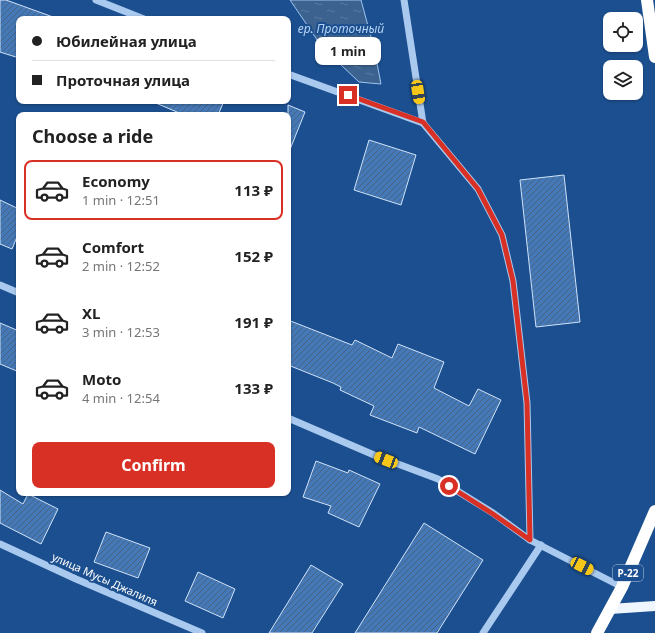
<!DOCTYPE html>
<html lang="en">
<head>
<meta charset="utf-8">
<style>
  :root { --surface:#fff; --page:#f6f6f6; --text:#222; --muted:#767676; --line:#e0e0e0; --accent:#d93025 }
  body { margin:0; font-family:"Noto Sans",sans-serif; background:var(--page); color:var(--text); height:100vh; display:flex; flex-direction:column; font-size:15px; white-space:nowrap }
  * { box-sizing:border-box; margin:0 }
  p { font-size:13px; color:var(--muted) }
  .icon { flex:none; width:22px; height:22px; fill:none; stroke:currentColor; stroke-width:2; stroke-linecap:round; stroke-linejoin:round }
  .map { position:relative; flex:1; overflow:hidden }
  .drawer { position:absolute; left:16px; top:112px; width:275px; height:384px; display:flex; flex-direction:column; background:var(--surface); border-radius:8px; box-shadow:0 1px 3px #0004 }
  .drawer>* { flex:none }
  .top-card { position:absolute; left:16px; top:16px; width:275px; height:88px; border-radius:8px; box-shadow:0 1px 3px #0004; display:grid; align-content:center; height:88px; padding:0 16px; background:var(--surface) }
  .controls { position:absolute; left:603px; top:12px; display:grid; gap:8px }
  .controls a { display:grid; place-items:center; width:40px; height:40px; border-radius:8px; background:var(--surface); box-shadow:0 1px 3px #0004; font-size:20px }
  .end { position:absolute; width:18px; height:18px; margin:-9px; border:5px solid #d93025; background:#fff; box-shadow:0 0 0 2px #fff }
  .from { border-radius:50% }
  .bubble { position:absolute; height:28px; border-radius:8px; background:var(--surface); box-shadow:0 1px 3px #0004; font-size:13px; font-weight:700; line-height:28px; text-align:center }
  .car { position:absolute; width:12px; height:24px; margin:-12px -6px; border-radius:5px; box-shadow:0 0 3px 1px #0007; background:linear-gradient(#f5c518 24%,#345 0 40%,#f5c518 0 76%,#345 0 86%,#f5c518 0) }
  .top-card b { display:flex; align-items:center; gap:14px; height:38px; font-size:15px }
  .top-card b+b { border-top:1px solid var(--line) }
  .top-card i { width:10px; height:10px; background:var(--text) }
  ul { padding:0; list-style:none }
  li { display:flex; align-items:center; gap:12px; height:60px; margin:0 8px 6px; padding:0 8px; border:2px solid transparent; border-radius:8px }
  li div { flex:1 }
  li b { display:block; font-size:15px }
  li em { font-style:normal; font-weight:700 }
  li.active { border-color:var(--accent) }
  li>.icon { width:36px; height:36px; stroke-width:1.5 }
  h2 { padding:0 16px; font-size:18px; line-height:48px }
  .cta { display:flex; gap:8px; margin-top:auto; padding:8px 16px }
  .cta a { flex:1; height:46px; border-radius:8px; background:var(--accent); color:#fff; font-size:16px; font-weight:700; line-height:46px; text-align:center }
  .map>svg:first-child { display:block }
  .water { fill:url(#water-ripples); stroke:#9cc4f0 }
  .building { fill:url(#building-hatch); stroke:#cfe3fa }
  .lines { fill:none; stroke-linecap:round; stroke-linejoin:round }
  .minor { stroke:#a9c9ee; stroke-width:7 }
  .major { stroke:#f0f6ff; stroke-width:10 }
  .highway { stroke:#fff; stroke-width:12 }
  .route { stroke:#d93025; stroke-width:5 }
  .labels { text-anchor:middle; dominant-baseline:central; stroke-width:4; stroke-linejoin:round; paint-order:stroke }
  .shield { fill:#1b4f8f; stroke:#bbcadd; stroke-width:1 }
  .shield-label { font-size:10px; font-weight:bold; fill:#fff }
  .street-label { font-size:11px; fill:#fff; stroke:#1b4f8f }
  .water-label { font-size:12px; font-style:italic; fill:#b5d3f5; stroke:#1b4f8f }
</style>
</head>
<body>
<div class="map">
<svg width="655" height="633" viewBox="0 0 655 633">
  <defs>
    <pattern id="water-ripples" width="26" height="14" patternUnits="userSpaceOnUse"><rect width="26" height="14" fill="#3c6290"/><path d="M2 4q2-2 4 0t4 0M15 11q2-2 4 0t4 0" fill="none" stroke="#597aa1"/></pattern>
    <pattern id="building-hatch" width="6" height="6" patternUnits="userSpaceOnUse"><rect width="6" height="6" fill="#4478b7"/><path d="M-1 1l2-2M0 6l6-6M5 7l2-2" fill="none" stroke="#486282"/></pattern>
  </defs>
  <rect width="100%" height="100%" fill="#1b4f8f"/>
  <!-- water -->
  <polygon class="water" points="290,0 361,0 374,48 381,84 359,82 322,47"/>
  <!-- building -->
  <g class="building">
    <polygon points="0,0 6,0 53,17 53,19 19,19 19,58 0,52"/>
    <polygon points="151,101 224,101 218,115 184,115"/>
    <polygon points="288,105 305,112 289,152 288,152"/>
    <polygon points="369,140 416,155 401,205 354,190"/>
    <polygon points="564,175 580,322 536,327 520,180"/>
    <polygon points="0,200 19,209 19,232 12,249 0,244"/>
    <polygon points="288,320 352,345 355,340 392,358 398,344 444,362 434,388 469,406 478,389 501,400 475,454 419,427 417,433 370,415 374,406 340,390 341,387 333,383 288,365"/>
    <polygon points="0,323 19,331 19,372 0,364"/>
    <polygon points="316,461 348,473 349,470 380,484 359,527 328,513 331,506 303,497"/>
    <polygon points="0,490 23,504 28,494 58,509 41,544 0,523"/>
    <polygon points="424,523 483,560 437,633 355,633"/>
    <polygon points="106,532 150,548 138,578 94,562"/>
    <polygon points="311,565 343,584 312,633 269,633"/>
    <polygon points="198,572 235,589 223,618 185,601"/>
  </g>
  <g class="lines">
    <!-- minor -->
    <g class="minor">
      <polyline points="96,0 144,19"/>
      <polyline points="404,0 423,123 478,189 502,235 513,281 527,403 530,540"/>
      <polyline points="288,74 423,123"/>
      <polyline points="0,285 19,293"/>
      <polyline points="288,418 374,455 438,479 493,513 530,540 622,587"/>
      <polyline points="0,544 76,579 202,633"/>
      <polyline points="483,633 541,545"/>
    </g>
    <!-- major -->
    <polyline class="major" points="610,609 655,606"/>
    <!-- highway -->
    <g class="highway">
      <polyline points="647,0 655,57"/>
      <polyline points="597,633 622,587 655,511"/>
    </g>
  </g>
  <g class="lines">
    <!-- route -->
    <polyline class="route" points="348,95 423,122 478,189 502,235 513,281 527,403 530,540 493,514 449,486"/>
  </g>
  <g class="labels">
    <!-- shield labels -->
    <rect class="shield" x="613" y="565" width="30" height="16" rx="3"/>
    <g class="shield-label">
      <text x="628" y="573">Р-22</text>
    </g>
    <!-- street labels -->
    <g class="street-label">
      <text transform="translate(105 579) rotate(24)">улица Мусы Джалиля</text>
    </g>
    <!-- water labels -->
    <g class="water-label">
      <text x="341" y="28">ер. Проточный</text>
    </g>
  </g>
</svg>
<div class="controls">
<a><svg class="icon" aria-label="locate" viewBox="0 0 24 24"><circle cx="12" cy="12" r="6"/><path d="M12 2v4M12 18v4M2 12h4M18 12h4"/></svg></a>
<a><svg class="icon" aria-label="layers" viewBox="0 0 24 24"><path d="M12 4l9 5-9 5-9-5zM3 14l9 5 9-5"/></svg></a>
</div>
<i class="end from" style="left:449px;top:486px"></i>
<i class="end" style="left:348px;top:95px"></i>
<div class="bubble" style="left:315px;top:37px;width:66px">1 min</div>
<i class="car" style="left:418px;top:92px;rotate:171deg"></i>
<i class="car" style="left:386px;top:460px;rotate:291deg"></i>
<i class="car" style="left:582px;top:566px;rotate:117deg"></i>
<div class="top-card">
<b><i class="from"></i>Юбилейная улица</b>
<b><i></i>Проточная улица</b>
</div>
<section class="drawer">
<h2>Choose a ride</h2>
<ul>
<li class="active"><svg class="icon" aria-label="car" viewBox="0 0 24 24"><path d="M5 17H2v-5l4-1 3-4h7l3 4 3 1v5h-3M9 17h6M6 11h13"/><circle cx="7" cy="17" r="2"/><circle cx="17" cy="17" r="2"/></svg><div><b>Economy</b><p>1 min · 12:51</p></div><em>113 ₽</em></li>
<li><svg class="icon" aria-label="car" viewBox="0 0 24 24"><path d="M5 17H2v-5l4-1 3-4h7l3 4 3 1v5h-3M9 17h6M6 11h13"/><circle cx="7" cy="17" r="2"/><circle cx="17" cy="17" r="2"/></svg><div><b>Comfort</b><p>2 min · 12:52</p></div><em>152 ₽</em></li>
<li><svg class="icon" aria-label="car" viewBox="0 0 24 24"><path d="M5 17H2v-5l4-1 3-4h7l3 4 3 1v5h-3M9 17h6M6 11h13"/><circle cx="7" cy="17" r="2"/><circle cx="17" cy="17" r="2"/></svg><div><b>XL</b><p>3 min · 12:53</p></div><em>191 ₽</em></li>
<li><svg class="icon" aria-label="car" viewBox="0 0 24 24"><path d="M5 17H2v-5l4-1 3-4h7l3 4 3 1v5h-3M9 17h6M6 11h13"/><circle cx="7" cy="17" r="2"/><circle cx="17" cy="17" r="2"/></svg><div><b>Moto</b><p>4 min · 12:54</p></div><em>133 ₽</em></li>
</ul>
<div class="cta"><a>Confirm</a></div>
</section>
</div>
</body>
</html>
